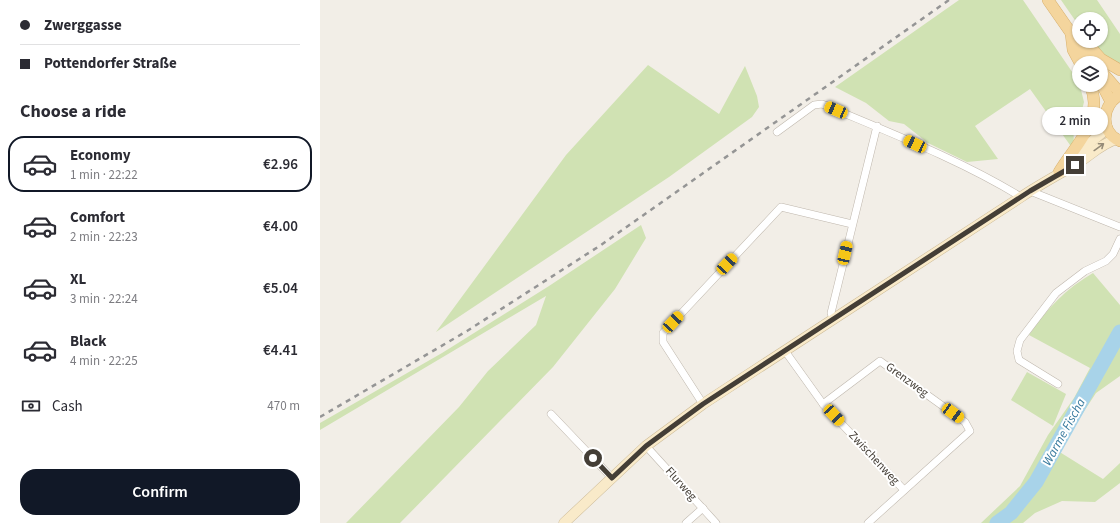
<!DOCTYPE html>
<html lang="en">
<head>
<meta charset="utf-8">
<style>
  :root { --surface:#fff; --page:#f7f7f7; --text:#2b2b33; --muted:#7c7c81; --line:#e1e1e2; --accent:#111827 }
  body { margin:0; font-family:"Source Sans 3",sans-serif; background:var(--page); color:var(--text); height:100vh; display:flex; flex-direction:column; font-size:15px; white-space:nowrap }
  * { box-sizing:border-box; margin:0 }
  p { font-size:13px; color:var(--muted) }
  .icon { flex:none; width:22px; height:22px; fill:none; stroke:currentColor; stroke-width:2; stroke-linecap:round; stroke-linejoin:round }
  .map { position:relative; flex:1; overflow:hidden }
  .sheet { display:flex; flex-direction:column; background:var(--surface); width:320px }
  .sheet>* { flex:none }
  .banner { display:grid; align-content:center; height:88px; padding:0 20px; background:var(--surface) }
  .tools { position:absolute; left:752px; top:12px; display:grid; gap:8px }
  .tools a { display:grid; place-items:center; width:36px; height:36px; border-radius:50%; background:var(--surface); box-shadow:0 1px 3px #0004; font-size:20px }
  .end { position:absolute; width:18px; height:18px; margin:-9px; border:5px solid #443e36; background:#fff; box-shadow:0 0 0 2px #fff }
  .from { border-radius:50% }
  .bubble { position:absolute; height:28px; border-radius:14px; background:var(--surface); box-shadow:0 1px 3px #0004; font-size:13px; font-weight:600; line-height:28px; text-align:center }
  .car { position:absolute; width:12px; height:24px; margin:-12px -6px; border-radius:5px; box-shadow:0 0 3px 1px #0007; background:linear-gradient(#f5c518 24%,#345 0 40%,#f5c518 0 76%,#345 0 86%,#f5c518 0) }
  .banner b { display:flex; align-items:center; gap:14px; height:38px; font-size:15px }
  .banner b+b { border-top:1px solid var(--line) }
  .banner i { width:10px; height:10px; background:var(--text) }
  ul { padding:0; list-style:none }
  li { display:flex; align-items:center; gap:12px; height:56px; margin:0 8px 6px; padding:0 12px; border:2px solid transparent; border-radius:16px }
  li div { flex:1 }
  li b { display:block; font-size:15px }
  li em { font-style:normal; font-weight:600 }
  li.selected { border-color:var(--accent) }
  li>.icon { width:36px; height:36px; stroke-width:1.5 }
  h2 { padding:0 20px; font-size:18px; line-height:48px }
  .pay { display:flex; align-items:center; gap:10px; height:44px; padding:0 20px; font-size:15px }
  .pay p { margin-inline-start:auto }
  .action { display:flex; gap:8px; margin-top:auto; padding:8px 20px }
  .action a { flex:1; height:46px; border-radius:16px; background:var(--accent); color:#fff; font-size:16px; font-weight:600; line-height:46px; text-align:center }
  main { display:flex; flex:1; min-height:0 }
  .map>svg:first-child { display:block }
  .green { fill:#d0e2b3 }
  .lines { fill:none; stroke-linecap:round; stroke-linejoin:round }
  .river { stroke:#a8d3e9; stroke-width:15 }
  .minor-casing { stroke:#bfb7ad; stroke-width:8 }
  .secondary-casing { stroke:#cdbc9a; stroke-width:11 }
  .primary-casing { stroke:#d8b16e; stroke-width:12 }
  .minor { stroke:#fff; stroke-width:7 }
  .secondary { stroke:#f9eac9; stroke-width:10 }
  .primary { stroke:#f4d59d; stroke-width:11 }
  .rail { stroke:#959595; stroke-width:2.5; stroke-dasharray:5 5; stroke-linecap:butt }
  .oneway { stroke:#958b78 }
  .route { stroke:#443e36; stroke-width:5 }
  .labels { text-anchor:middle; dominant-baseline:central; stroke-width:4; stroke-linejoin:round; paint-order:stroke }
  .street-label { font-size:12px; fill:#443e36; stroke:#fff }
  .water-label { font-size:13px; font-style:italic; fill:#387a9e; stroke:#fff }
</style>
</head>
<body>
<main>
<section class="sheet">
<div class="banner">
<b><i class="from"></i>Zwerggasse</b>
<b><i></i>Pottendorfer Straße</b>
</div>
<h2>Choose a ride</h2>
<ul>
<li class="selected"><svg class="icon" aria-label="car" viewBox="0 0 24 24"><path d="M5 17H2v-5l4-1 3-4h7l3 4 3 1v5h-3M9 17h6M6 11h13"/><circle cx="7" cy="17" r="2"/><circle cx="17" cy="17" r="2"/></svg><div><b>Economy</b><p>1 min · 22:22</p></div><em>€2.96</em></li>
<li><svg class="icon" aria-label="car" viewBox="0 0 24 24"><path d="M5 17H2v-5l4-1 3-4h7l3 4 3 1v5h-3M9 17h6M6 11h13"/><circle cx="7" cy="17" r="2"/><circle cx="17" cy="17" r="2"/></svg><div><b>Comfort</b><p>2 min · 22:23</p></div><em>€4.00</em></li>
<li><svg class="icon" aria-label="car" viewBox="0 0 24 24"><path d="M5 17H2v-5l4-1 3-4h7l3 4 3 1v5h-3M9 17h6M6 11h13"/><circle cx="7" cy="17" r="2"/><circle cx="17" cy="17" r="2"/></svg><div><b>XL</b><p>3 min · 22:24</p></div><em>€5.04</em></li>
<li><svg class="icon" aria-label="car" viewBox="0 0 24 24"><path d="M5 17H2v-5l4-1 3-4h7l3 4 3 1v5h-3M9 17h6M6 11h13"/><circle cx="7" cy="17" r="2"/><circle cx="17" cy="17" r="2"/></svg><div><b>Black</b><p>4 min · 22:25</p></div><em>€4.41</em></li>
</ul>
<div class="pay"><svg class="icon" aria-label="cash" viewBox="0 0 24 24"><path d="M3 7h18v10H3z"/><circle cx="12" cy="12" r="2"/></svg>Cash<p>470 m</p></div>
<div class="action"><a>Confirm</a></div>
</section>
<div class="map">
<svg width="800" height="523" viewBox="0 0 800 523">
  <rect width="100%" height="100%" fill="#f2eee7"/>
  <!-- green -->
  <g class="green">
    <polygon points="639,0 703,0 759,82 764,102 759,122 753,120 754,146 750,145 710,89 655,126 678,159 647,162 608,143 584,124 569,121 546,103 515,87"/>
    <polygon points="741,0 777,0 800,34 800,66 786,58 770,41 781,41 781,19 759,19 759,26"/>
    <polygon points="328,65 399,114 425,66 437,96 439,107 432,117 349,177 116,332 246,155"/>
    <polygon points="321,225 326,238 295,289 233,367 80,523 26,523 139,407 168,371 216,325 226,296 0,430 0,423 122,353 229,286"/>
    <path d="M773,273l27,32v71l-24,17 -38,58 45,28 17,-16v20l-25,19 -33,-1 -27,12 -12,10h-42l39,-37 28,-51 26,-37 16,-30 -61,-33c17,-26 38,-47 64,-62z"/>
    <polygon points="707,372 746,394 733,426 691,400"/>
  </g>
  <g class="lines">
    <!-- river -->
    <polyline class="river" points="677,523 691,513 716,482 800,332"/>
    <defs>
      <g id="minor">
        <path d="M457,132l37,-27 8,-1c66,28 139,56 199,93"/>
        <polyline points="710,191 800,227"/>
        <polyline points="513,319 511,313 557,126"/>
        <polyline points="465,351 503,404 584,490"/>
        <polyline points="738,384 699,360 697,351 700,340 736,293 765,271 786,261 793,254 800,239"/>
        <polyline points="383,404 343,342 343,333 461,207 532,224"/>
        <polyline points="503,404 560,361 645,422 650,431 548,523"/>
        <polyline points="231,414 292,478"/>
        <polyline points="326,446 396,523"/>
        <polyline points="366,523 383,508"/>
      </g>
      <g id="secondary">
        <polyline points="749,160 783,132 787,127"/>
        <path d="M244,523l82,-77 57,-42 318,-207c18,-12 36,-22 54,-32 15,-9 25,-21 42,-26"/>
      </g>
      <g id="primary">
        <polyline points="728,0 767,56 769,63"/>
        <polyline points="751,34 753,50 760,63"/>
        <polyline points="765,41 781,59 800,70"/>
        <polyline points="781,71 800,93"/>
        <polyline points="781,83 791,102"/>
        <path d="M800,95c-18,9 -21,37 0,46"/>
        <path d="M739,172c16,-27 46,-52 31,-87"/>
      </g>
    </defs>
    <!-- minor casing -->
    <use href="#minor" class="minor-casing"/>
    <!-- secondary casing -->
    <use href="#secondary" class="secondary-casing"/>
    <!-- primary casing -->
    <use href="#primary" class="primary-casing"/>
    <!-- minor -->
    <use href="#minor" class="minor"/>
    <!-- secondary -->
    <use href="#secondary" class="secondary"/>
    <!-- primary -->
    <use href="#primary" class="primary"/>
    <!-- rail -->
    <polyline class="rail" points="0,417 147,331 281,245 629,0"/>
  </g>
  <!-- one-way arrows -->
  <defs><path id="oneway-shaft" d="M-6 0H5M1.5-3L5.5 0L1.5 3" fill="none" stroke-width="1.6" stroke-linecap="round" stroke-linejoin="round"/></defs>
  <use class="oneway" href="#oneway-shaft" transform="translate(779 147) rotate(-36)"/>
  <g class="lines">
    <!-- route -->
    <polyline class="route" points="273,458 292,478 326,446 383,404 710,191 755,165"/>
  </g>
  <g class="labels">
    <!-- street labels -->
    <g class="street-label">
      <text transform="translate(587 380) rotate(36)">Grenzweg</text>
      <text transform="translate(554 458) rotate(47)">Zwischenweg</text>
      <text transform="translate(361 484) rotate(48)">Flurweg</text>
    </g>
    <!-- water labels -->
    <g class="water-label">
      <text transform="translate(744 432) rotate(-61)">Warme Fischa</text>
    </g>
  </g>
</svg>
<div class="tools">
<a><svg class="icon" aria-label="locate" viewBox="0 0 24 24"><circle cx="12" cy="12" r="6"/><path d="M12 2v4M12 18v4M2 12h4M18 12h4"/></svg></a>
<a><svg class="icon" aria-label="layers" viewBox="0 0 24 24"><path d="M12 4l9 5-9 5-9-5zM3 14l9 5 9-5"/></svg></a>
</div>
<i class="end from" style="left:273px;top:458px"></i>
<i class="end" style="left:755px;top:165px"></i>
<div class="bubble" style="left:722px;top:107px;width:66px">2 min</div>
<i class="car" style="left:516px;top:110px;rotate:293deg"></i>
<i class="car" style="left:595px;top:144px;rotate:295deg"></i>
<i class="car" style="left:525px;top:253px;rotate:13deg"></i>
<i class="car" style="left:407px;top:264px;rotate:43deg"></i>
<i class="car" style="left:353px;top:322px;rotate:43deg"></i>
<i class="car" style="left:633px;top:413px;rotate:126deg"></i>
<i class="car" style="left:514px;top:415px;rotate:137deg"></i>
</div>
</main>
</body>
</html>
